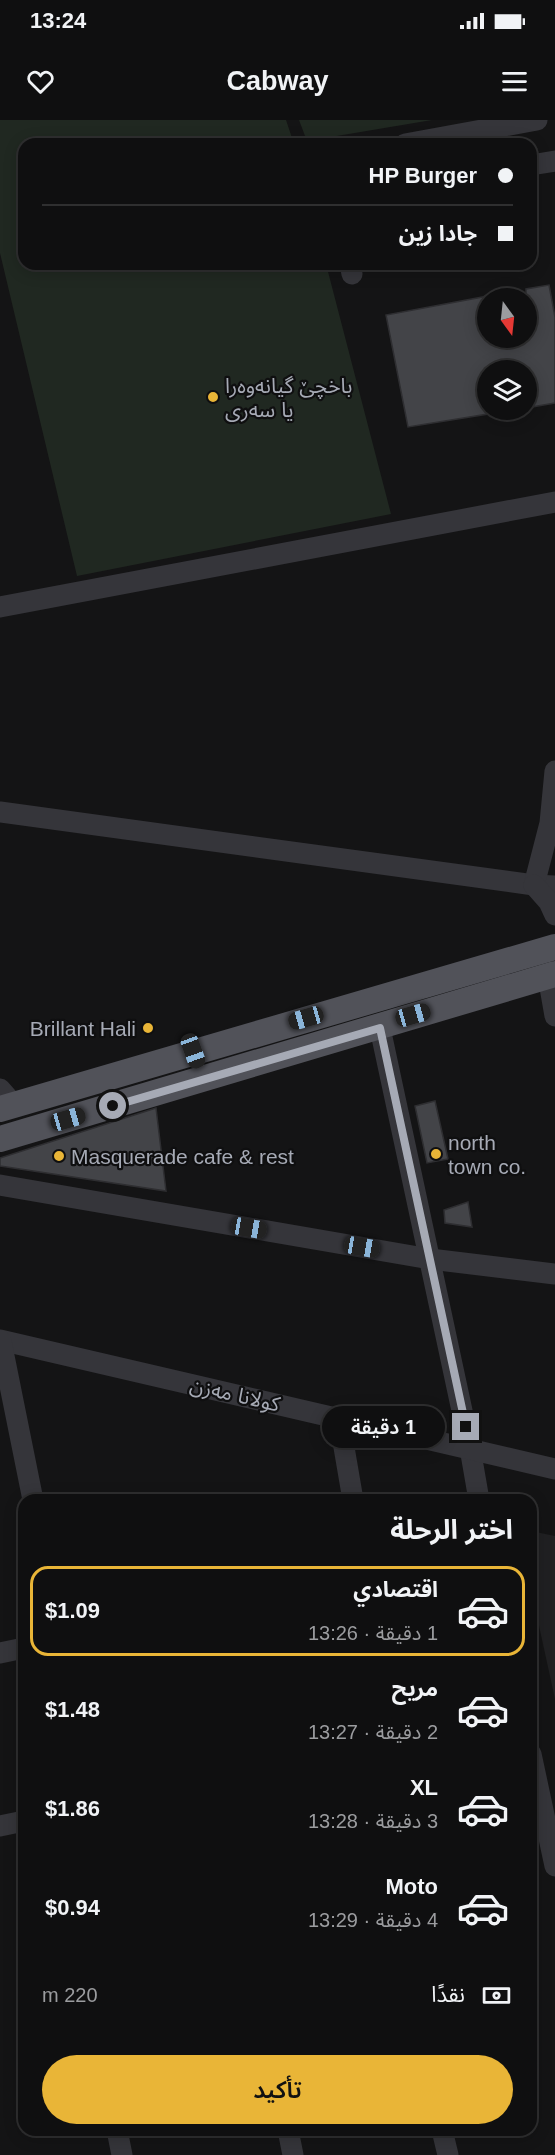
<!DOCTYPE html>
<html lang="ar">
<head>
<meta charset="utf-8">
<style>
  :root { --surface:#0f0f10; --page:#181819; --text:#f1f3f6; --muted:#9b9c9f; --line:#2f2f30; --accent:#e9b537 }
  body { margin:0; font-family:Helvetica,"Noto Sans Arabic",sans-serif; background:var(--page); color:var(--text); direction:rtl; height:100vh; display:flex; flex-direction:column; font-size:22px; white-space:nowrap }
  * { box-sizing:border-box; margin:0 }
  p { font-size:20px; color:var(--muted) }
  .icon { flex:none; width:33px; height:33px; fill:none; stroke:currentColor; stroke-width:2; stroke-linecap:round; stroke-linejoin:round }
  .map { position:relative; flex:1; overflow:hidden; direction:ltr }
  .side { position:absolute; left:18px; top:1374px; width:519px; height:642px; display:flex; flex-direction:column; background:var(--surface); border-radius:18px; box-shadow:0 3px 15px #0003,0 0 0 2px var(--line); direction:rtl }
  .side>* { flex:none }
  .top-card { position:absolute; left:18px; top:18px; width:519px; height:132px; border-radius:18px; box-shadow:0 3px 15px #0003,0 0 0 2px var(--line); direction:rtl; display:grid; align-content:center; height:132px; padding:0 24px; background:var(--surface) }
  .needle { width:39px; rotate:165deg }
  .tools { position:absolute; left:477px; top:168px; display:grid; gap:12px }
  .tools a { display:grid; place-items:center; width:60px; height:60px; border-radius:50%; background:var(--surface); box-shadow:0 3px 15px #0003,0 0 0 2px var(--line); font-size:30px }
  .end { position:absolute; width:27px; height:27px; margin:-14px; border:8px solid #a6aab5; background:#111; box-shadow:0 0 0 3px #111 }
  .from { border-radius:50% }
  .bubble { position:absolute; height:42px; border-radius:21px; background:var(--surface); box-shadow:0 3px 15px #0003,0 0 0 2px var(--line); font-size:20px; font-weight:600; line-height:42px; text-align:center; direction:rtl }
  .car { position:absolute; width:18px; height:36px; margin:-18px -9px; border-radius:8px; box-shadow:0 0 4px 2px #0007; background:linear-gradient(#222 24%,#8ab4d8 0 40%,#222 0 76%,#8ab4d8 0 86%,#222 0) }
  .top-card b { display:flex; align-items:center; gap:21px; height:57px; font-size:22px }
  .top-card b+b { border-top:2px solid var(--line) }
  .top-card i { width:15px; height:15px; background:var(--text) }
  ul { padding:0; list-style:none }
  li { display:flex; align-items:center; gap:18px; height:90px; margin:0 12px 9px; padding:0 12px; border:3px solid transparent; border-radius:18px }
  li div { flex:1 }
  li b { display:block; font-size:22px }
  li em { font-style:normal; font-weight:600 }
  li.current { border-color:var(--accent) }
  li>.icon { width:54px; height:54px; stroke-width:1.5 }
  h2 { padding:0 24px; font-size:27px; line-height:72px }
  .pay { display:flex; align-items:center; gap:15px; height:66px; padding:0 24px; font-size:22px }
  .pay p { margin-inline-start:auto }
  .button { display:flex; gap:12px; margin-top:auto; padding:12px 24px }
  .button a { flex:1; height:69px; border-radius:36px; background:var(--accent); color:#111; font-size:24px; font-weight:600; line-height:69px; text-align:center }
  .status { display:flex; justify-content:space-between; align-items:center; height:42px; padding:0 30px; background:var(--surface); direction:ltr }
  .status svg { height:16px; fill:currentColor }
  header { display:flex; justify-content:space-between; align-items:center; height:78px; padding:0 24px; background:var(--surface); font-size:27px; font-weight:600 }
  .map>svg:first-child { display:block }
  .built { fill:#202022 }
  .green { fill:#202821 }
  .building { fill:#434448; stroke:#2e2e31; stroke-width:1.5 }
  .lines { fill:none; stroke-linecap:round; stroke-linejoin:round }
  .minor { stroke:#35353a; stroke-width:21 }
  .major { stroke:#515259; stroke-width:26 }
  .route { stroke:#a6aab5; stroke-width:8 }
  .poi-dot { fill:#e9b537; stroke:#0f0f10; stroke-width:2 }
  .labels { text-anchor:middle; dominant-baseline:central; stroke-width:4.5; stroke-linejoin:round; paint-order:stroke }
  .poi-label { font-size:21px; fill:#a6aab5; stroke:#0f0f10; text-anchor:start }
  .street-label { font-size:21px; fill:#a6aab5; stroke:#0f0f10 }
</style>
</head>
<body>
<div class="status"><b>13:24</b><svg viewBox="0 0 49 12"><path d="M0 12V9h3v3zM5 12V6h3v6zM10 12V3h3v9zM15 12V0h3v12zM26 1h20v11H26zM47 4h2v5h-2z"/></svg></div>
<header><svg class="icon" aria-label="menu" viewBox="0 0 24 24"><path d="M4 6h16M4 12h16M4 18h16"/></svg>Cabway<svg class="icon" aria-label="heart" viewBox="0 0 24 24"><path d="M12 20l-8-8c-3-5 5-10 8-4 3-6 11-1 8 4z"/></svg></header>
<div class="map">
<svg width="555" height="2035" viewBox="0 0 555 2035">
  <rect width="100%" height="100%" fill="#141415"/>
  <!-- built -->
  <polygon class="built" points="531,1411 555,1416 555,1579 531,1469"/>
  <!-- green -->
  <g class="green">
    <polygon points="0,0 286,0 294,24 24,24 24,144 326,144 391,394 77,456 0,133"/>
    <polygon points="299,0 432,0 307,21"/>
  </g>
  <!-- building -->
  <g class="building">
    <polygon points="549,165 555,197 555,283 526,288 526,250 488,250 488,294 408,307 386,195 488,176 488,218 526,218 526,169"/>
    <polygon points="435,981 448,1039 427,1043 415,986"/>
    <polygon points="156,988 166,1071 0,1046 0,1038"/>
    <polygon points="468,1082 472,1107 445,1103 444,1090"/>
  </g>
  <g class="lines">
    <!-- minor -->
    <g class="minor">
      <polyline points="405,24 537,0"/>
      <polyline points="531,45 555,41"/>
      <polyline points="350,144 352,154"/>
      <polyline points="0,487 555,382"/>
      <polyline points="0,692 534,765 555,766"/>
      <polyline points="534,765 550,703 555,651"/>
      <polyline points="534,765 549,782 555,795"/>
      <polyline points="548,856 555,896"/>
      <polyline points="380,908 470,1328 479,1380"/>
      <polyline points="0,969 14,985"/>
      <polyline points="0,1065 430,1139 555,1154"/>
      <polyline points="0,1220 555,1349"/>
      <polyline points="1,1221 33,1380"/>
      <polyline points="339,1298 353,1380"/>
      <polyline points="0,1533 24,1528"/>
      <polyline points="531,1634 555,1746"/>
      <polyline points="0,1706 24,1701"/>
      <polyline points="117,2010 122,2035"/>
      <polyline points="288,2010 293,2035"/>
      <polyline points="442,2010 448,2035"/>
    </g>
    <!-- major -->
    <g class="major">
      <polyline points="0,989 555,827"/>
      <polyline points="0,1019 555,854"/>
    </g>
  </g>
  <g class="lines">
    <!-- route -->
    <polyline class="route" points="113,986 380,908 466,1307"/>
  </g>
  <!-- markers -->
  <g class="poi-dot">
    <circle cx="213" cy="277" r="6"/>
    <circle cx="148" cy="908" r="6"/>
    <circle cx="436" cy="1034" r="6"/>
    <circle cx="59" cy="1036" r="6"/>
  </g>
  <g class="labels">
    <!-- poi labels -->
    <g class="poi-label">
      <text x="225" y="265">باخچێ گیانەوەرا<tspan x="225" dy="24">یا سەری</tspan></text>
      <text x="136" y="908" text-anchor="end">Brillant Hali</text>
      <text x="448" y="1022">north<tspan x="448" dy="24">town co.</tspan></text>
      <text x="71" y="1036">Masquerade cafe &amp; rest</text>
    </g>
    <!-- street labels -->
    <g class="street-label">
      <text transform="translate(235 1274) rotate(13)">کولانا مەزن</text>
    </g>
  </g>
</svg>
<div class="tools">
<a><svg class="needle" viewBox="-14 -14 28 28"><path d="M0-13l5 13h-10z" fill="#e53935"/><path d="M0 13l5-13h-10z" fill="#9b9c9f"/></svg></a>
<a><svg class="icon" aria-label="layers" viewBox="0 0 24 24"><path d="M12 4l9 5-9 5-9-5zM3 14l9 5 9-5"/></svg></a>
</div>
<i class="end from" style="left:113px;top:986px"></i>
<i class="end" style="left:466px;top:1307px"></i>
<div class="bubble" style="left:322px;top:1286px;width:123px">1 دقيقة</div>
<i class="car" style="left:413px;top:895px;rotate:74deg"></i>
<i class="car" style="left:306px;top:898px;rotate:254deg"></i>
<i class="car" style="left:193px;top:931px;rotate:160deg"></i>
<i class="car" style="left:68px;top:999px;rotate:74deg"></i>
<i class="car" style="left:249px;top:1108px;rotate:100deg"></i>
<i class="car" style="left:362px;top:1127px;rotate:100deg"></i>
<div class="top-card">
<b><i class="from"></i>HP Burger</b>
<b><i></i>جادا زین</b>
</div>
<section class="side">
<h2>اختر الرحلة</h2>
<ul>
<li class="current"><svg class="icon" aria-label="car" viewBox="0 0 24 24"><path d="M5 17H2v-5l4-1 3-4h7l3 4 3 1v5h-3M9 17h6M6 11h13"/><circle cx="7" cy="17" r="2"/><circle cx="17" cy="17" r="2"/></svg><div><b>اقتصادي</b><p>1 دقيقة · 13:26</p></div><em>$1.09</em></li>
<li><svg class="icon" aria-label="car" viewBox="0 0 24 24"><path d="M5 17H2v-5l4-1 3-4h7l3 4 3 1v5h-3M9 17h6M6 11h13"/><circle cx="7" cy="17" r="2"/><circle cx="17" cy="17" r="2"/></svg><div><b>مريح</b><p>2 دقيقة · 13:27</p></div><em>$1.48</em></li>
<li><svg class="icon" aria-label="car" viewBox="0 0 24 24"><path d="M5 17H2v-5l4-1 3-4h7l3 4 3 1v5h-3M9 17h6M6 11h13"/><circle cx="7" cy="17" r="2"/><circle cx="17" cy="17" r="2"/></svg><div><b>XL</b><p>3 دقيقة · 13:28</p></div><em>$1.86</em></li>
<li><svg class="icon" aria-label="car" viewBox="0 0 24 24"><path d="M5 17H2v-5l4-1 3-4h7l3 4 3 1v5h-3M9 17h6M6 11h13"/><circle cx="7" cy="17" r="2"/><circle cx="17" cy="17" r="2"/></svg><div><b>Moto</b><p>4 دقيقة · 13:29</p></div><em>$0.94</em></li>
</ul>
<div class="pay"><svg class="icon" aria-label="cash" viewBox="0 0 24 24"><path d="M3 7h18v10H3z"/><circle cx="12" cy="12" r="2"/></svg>نقدًا<p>220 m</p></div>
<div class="button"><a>تأكيد</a></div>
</section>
</div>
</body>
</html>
